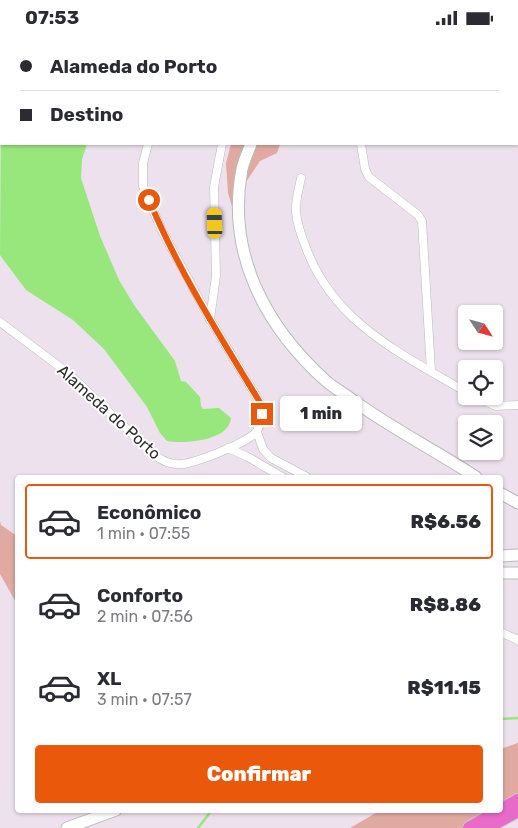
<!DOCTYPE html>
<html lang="pt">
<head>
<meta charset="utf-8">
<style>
  :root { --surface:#fff; --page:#f2f2f3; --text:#2b2b33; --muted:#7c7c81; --line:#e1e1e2; --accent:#ea580c }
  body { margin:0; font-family:Rubik,sans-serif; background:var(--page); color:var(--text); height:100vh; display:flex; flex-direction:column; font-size:19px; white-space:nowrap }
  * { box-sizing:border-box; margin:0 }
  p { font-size:16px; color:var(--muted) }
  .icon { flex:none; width:28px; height:28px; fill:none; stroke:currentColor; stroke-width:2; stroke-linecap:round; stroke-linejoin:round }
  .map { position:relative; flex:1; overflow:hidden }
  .sheet { position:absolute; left:15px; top:440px; width:488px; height:338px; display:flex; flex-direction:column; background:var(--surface); border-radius:5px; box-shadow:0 1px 4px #0004 }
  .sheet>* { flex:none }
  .top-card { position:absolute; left:0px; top:0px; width:519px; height:110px; box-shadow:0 1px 4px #0004; display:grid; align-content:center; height:110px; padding:0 20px; background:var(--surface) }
  .needle { width:32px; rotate:126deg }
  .fabs { position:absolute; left:458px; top:270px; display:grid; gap:10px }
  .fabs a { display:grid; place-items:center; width:45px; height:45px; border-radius:5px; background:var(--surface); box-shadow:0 1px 4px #0004; font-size:25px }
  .end { position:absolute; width:22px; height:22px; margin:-11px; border:6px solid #ea580c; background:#fff; box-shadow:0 0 0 2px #fff }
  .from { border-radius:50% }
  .bubble { position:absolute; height:35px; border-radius:5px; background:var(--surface); box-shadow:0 1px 4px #0004; font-size:16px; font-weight:800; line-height:35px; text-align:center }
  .car { position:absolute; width:15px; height:30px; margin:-15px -8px; border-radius:6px; box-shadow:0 0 4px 1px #0007; background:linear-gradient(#f5c518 24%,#345 0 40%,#f5c518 0 76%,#345 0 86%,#f5c518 0) }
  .top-card b { display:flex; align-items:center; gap:18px; height:48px; font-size:19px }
  .top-card b+b { border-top:1px solid var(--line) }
  .top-card i { width:12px; height:12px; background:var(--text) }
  ul { padding:9px 0 0; list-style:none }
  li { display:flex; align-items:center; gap:15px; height:75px; margin:0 10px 8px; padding:0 10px; border:2px solid transparent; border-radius:5px }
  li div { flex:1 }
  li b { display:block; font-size:19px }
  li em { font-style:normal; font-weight:800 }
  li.active { border-color:var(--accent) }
  li>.icon { width:45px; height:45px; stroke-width:1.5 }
  .cta { display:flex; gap:10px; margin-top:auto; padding:10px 20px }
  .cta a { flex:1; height:58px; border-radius:5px; background:var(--accent); color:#fff; font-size:20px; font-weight:800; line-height:58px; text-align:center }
  .status { display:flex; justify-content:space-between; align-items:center; height:35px; padding:0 25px; background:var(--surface); direction:ltr }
  .status svg { height:14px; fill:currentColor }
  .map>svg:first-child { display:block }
  .green { fill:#e0aaa2 }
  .water { fill:#98e77c }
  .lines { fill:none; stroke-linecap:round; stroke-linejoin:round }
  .stream { stroke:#98e77c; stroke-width:2.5 }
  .street-casing { stroke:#b4bfb7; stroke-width:9 }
  .secondary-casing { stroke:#b4bfb7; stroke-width:13 }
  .primary-casing { stroke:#c8c8c8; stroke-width:14 }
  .street { stroke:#fff; stroke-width:8 }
  .secondary { stroke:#fff; stroke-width:11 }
  .primary { stroke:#e86bca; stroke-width:12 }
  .route { stroke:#ea580c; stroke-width:6 }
  .labels { text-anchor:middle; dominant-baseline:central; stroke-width:4; stroke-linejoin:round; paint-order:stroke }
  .street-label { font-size:16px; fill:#2d2d2d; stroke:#fff }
</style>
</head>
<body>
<div class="status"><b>07:53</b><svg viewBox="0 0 49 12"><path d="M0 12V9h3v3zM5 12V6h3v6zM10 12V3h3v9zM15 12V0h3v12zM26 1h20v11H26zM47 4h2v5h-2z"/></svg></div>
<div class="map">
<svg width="518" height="793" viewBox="0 0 518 793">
  <rect width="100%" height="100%" fill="#ede1ed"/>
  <!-- green -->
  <g class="green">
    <polygon points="231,109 280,109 277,118 260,126 246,147 239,195 228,158 226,128"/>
    <polygon points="0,486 1,490 17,501 17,569 0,539"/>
    <polygon points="518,708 518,762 500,771 500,714"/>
    <polygon points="381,775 493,775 461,793 350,793"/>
  </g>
  <!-- water -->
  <path class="water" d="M1,62v47h86l-5,15 -1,19 19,58 19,44 15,25 41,56 6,20 5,1 14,15 1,9 2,3 16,-1 12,10c-2,23 -46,26 -64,23l-7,-8 -13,-26 -43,-58 -31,-29 -47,-30 -26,-35z"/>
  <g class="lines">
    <!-- stream -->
    <g class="stream">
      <polyline points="500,684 518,683"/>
      <polyline points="198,793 212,775"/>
    </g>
    <defs>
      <g id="street">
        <polyline points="260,0 260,1"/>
        <polyline points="217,1 218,0"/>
        <polyline points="361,109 365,134 369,142 418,180 422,186 431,336"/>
        <path d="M301,143c-2,10 -6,24 -5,34 1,11 5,23 9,33 27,77 95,108 161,147"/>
        <polyline points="210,284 216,241 214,152 222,109"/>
        <path d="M0,287l68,51 85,81c10,7 17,11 29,10 13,-1 68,-22 75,-33 5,-8 4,-18 4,-27l-51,-85 -49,-90 -18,-43v-23l5,-19"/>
        <polyline points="474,361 496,371 518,370"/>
        <polyline points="257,397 263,414 271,423 307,442"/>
        <polyline points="228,413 248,422 282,442"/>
        <polyline points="500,597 518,605"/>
      </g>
      <g id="secondary">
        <polyline points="304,1 305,0"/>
        <path d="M251,109c-3,8 -7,16 -9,25 -16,84 23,157 84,212 8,7 19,13 28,20 39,28 82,50 122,76"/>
        <polyline points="500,458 518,468"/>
        <polyline points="500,521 518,520"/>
        <polyline points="500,538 518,538"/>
        <polyline points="67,793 116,775"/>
      </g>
      <g id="primary">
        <polyline points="500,775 518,765"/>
        <polyline points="469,793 500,775"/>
        <polyline points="487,793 518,776"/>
      </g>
    </defs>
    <!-- street casing -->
    <use href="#street" class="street-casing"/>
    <!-- secondary casing -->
    <use href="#secondary" class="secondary-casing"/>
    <!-- primary casing -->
    <use href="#primary" class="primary-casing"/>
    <!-- street -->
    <use href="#street" class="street"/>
    <!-- secondary -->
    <use href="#secondary" class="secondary"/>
    <!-- primary -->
    <use href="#primary" class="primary"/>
  </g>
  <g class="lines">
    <!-- route -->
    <path class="route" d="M149,165c30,72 72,138 112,204l1,10"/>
  </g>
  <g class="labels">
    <!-- street labels -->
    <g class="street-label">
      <text transform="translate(109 377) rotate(42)">Alameda do Porto</text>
    </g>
  </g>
</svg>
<div class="fabs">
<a><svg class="needle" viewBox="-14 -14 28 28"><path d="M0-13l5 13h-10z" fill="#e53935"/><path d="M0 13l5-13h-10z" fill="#7c7c81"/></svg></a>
<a><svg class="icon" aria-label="locate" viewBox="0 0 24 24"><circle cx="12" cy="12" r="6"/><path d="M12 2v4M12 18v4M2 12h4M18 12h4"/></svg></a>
<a><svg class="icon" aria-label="layers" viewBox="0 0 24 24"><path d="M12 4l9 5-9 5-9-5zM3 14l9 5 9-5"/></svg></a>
</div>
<i class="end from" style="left:149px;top:165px"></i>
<i class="end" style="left:262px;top:379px"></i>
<div class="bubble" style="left:280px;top:361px;width:82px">1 min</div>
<i class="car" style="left:215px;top:188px;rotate:358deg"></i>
<div class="top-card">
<b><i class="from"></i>Alameda do Porto</b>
<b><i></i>Destino</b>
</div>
<section class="sheet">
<ul>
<li class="active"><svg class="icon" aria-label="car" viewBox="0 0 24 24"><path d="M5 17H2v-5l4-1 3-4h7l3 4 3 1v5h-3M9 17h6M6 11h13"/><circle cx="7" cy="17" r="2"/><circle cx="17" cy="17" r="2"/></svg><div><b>Econômico</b><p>1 min · 07:55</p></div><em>R$6.56</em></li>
<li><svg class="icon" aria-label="car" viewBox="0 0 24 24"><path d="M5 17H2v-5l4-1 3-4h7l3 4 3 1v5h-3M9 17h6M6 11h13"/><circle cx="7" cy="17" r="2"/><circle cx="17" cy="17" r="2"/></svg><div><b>Conforto</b><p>2 min · 07:56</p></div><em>R$8.86</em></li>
<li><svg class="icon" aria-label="car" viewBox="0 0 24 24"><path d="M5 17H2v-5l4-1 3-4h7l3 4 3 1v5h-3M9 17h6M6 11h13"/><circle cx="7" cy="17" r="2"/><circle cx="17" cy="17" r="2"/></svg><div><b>XL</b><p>3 min · 07:57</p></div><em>R$11.15</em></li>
</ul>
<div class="cta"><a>Confirmar</a></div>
</section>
</div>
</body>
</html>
